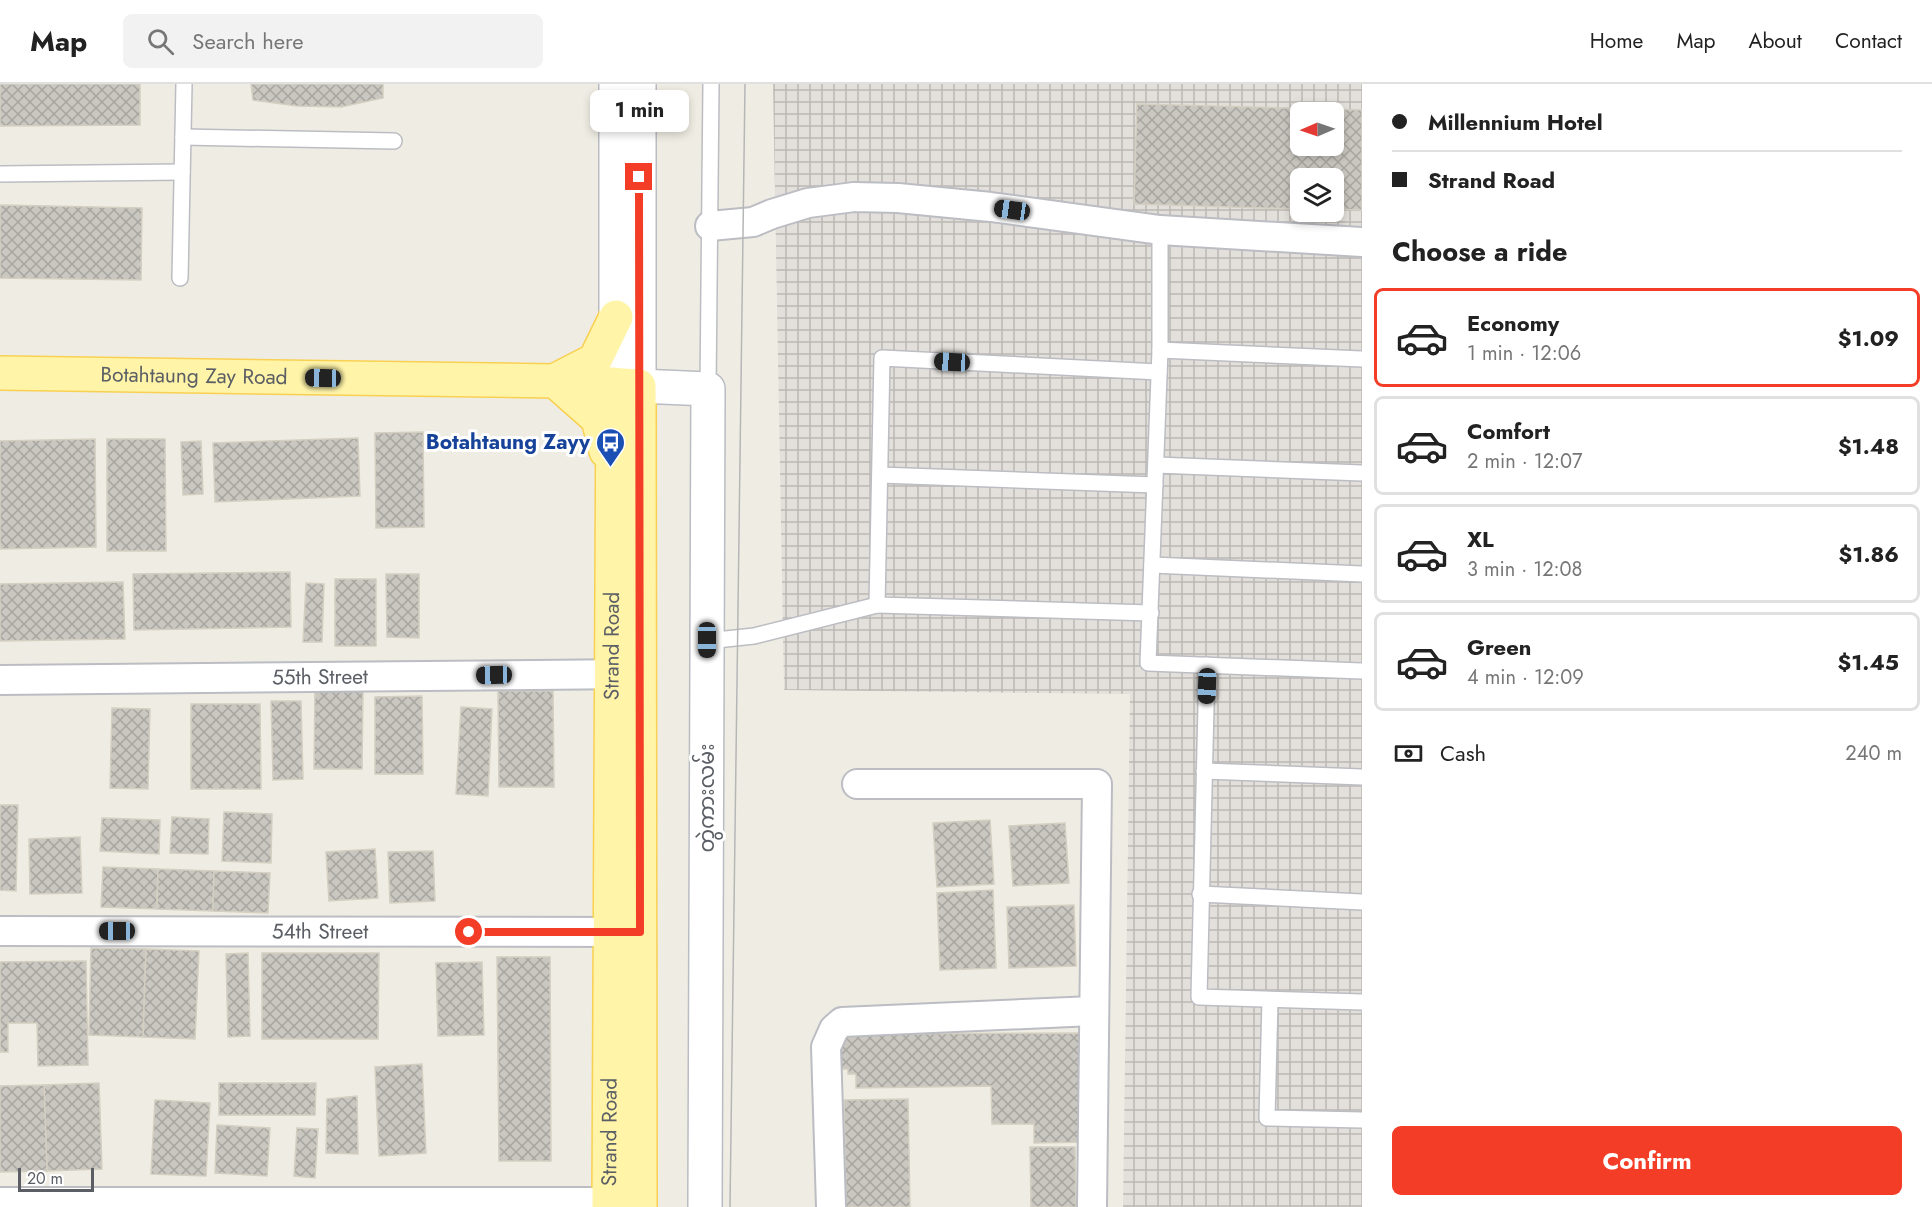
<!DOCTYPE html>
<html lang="en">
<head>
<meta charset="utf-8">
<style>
  :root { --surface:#fff; --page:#f2f2f2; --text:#222; --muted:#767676; --line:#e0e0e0; --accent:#f33d26 }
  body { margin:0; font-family:Jost,"Noto Sans Myanmar",sans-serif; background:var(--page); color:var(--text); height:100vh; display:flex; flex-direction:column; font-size:22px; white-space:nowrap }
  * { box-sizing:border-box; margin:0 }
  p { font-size:20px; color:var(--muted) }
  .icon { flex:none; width:33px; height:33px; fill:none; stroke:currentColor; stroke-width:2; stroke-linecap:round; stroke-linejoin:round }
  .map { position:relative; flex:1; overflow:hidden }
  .sheet { display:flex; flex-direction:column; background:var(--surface); width:570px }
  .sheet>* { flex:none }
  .hud { display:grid; align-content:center; height:132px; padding:0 30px; background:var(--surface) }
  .needle { width:39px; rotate:268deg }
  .fabs { position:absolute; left:1290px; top:18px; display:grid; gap:12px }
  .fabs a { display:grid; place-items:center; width:54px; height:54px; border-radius:9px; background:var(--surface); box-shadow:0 3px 9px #0003; font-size:30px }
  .scale { position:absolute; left:18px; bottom:15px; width:76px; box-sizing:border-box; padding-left:6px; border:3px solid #5b5f65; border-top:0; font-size:16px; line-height:21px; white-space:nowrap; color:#5b5f65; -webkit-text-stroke:4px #fff; paint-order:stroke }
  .end { position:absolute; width:27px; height:27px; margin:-14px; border:8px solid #f33d26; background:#fff; box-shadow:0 0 0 3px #fff }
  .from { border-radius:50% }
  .bubble { position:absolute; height:42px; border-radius:9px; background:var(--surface); box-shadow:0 3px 9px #0003; font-size:20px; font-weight:700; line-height:42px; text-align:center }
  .car { position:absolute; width:18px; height:36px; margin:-18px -9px; border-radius:8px; box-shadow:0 0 4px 2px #0007; background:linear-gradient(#222 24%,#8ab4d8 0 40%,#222 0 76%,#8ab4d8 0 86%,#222 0) }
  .hud b { display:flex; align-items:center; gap:21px; height:57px; font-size:22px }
  .hud b+b { border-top:2px solid var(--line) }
  .hud i { width:15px; height:15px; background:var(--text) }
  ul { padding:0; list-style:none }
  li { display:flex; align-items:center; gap:18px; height:99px; margin:0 12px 9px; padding:0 18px; border:3px solid var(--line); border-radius:9px }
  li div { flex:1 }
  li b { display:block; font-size:22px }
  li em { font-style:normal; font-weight:700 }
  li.current { border-color:var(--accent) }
  li>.icon { width:54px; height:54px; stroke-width:1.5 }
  h2 { padding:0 30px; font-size:27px; line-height:72px }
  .pay { display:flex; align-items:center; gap:15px; height:66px; padding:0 30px; font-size:22px }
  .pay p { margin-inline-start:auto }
  .primary-button { display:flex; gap:12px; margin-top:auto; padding:12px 30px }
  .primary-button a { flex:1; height:69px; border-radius:9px; background:var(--accent); color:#fff; font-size:24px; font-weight:700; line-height:69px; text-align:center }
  header { display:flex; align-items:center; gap:36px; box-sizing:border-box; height:84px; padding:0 30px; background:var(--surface); border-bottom:2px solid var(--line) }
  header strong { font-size:28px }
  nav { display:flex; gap:33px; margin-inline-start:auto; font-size:21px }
  .search { width:420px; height:54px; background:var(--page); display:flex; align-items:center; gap:15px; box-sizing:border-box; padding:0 21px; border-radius:9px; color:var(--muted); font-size:22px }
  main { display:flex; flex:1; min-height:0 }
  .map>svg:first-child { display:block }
  .industrial { fill:url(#industrial-grid); fill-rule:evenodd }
  .building { fill:url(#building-cross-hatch); stroke:#d4cfc1; stroke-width:1.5; fill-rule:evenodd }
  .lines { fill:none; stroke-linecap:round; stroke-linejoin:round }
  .lane-casing { stroke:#bbbdc3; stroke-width:18 }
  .street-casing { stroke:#bbbdc3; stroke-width:32 }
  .secondary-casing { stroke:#b9bcc2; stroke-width:36 }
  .primary-casing { stroke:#f9d052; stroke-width:36 }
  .lane { stroke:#fff; stroke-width:15 }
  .street { stroke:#fff; stroke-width:28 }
  .secondary { stroke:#fff; stroke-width:33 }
  .primary { stroke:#fff4a8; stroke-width:33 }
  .tram { stroke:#b5b6b6; stroke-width:1.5 }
  .route { stroke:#f33d26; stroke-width:8 }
  .labels { text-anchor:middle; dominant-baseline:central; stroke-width:6; stroke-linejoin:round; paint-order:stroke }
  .street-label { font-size:21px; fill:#5b5f65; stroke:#fff }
  .transit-label { font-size:21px; font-weight:bold; fill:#164399; stroke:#fff; text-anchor:end }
</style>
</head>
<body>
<header>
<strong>Map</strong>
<div class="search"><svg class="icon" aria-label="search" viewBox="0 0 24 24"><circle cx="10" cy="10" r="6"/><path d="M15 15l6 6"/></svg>Search here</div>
<nav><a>Home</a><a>Map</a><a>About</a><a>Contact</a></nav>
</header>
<main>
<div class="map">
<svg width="1362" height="1123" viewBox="0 0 1362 1123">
  <defs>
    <pattern id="industrial-grid" width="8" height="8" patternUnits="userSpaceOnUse" patternTransform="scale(1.5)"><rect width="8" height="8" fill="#e3e0db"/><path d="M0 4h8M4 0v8" fill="none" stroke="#bbb9b5"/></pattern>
    <pattern id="building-cross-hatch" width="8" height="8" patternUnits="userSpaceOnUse" patternTransform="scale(1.5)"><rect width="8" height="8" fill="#cac7c0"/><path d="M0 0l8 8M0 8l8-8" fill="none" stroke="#a7a5a0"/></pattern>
  </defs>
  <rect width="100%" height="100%" fill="#efede3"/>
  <!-- industrial -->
  <path class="industrial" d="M773,0h589v1123h-239l7,-513 -346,-4zM1300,28h34v34h-34zM1300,94h34v34h-34z"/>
  <!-- building -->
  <g class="building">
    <polygon points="0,0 140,0 140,41 0,42"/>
    <polygon points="251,0 383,0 383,14 341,23 297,22 253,16"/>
    <path d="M1137,20l225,6v100l-28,-1v-31h-34v31l-166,-5zM1300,28h34v34h-34z"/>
    <polygon points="0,121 142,124 141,196 0,194"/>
    <polygon points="423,348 424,443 376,444 375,349"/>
    <polygon points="358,354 360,412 215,418 213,359"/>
    <polygon points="95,355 96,463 0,465 0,357"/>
    <polygon points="107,355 165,355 166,467 107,467"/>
    <polygon points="201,357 203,410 183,411 181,358"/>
    <polygon points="290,488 291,543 134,546 133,490"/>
    <polygon points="386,490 419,490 419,554 387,553"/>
    <rect x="335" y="495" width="41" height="67"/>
    <polygon points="123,498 125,555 0,557 0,500"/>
    <polygon points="306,499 324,500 322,558 303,558"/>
    <polygon points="315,605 363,605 362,685 314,685"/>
    <polygon points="498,607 553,607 554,703 499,703"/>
    <polygon points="422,612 423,690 375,690 375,613"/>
    <polygon points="271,617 301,617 303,695 273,696"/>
    <polygon points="191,620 260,620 261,705 191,705"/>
    <polygon points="461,623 492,625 488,712 456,710"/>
    <polygon points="112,624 150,625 148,705 110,704"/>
    <polygon points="0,721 18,721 16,807 0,806"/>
    <polygon points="224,728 272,730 271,779 222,777"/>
    <polygon points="172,733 209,735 208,770 170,769"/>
    <polygon points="102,734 160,736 159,770 100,767"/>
    <polygon points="990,736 994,800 937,803 933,739"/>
    <polygon points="1065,739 1069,799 1013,802 1009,742"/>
    <polygon points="80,753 82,809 30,810 29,755"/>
    <polygon points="375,765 378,814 329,817 326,768"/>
    <polygon points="433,767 435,817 390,819 388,768"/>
    <polygon points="103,783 158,785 157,825 101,823"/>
    <polygon points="158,785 214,787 213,827 157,825"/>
    <polygon points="214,787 270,789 268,829 213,827"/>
    <polygon points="993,806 996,884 940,886 937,809"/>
    <polygon points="1074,821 1076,882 1009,884 1007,823"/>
    <polygon points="91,864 146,865 143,953 89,951"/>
    <polygon points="146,865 199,867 195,955 143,953"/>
    <polygon points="248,869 250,952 228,953 226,870"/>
    <polygon points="262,869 379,869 378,955 262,955"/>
    <polygon points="497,873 550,873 551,1077 499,1077"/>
    <polygon points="86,877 88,981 38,982 37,939 8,939 8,968 0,968 0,878"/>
    <polygon points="482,878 484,951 438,952 436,879"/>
    <polygon points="1087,949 1088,1058 1034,1059 1034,1040 992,1040 991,1002 856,1004 856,990 848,990 848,985 841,985 841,950"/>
    <polygon points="422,980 426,1069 379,1072 375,983"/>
    <polygon points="99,999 102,1085 47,1087 44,1001"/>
    <polygon points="219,999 316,999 315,1031 219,1031"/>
    <polygon points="44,1001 47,1087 0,1088 0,1002"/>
    <polygon points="357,1012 358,1070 326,1069 327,1015"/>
    <polygon points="908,1015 910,1123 846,1123 844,1016"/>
    <polygon points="155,1016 210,1019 206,1092 151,1090"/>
    <polygon points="217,1041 270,1044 267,1092 215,1089"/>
    <polygon points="297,1044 318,1045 315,1094 294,1092"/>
    <polygon points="1030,1063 1075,1063 1076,1123 1031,1123"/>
  </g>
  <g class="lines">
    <defs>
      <g id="lane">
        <polyline points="183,53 394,57"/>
        <polyline points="0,90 182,88"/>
        <polyline points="1160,146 1160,266 1148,579 1362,587"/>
        <polyline points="180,194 184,0"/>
        <polyline points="1160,266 1362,275"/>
        <polyline points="708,305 711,0"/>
        <polyline points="1156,381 1362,389"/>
        <polyline points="880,391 1155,401"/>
        <polyline points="1152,481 1362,490"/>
        <polyline points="1151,529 877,521 882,274 1159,288"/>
        <polyline points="707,557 754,552 877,521"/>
        <polyline points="1207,581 1199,913 1362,918"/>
        <polyline points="1204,687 1362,693"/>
        <polyline points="1200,810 1362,818"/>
        <polyline points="1270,916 1267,1034 1362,1036"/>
      </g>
      <g id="street">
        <polyline points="710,142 753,138 772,130 808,119 854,113 898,114 991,123 1160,146 1362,158"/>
        <path id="s1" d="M0,596l634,-6"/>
        <polyline points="857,700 1097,700 1092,1123"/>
        <path id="s2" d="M0,847l631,1"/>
        <polyline points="0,1118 632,1118"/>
        <polyline points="831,1123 826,963 834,945 842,938 1093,927"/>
      </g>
      <g id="secondary">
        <polyline points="639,0 639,302 708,305 705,1123"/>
        <polyline points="613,300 616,233 616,0"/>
      </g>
      <g id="primary">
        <path id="s3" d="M0,289l555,8 84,5 1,821"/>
        <polyline points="556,296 595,276 616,233"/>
        <polyline points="555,297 598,335 606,367"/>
        <path id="s4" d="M609,1123l4,-823"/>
      </g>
    </defs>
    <!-- lane casing -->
    <use href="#lane" class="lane-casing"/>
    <!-- street casing -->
    <use href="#street" class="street-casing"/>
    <!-- secondary casing -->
    <use href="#secondary" class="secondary-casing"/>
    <!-- primary casing -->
    <use href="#primary" class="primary-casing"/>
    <!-- lane -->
    <use href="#lane" class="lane"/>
    <!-- street -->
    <use href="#street" class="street"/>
    <!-- secondary -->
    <use href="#secondary" class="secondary"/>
    <!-- primary -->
    <use href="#primary" class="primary"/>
    <!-- tram -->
    <polyline class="tram" points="730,1123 745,0"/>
  </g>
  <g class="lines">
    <!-- route -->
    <polyline class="route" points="469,848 640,848 639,93"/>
  </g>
  <!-- icons -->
  <defs>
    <symbol id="bus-pin" viewBox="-11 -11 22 30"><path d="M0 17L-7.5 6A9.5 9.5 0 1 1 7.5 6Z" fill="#1a4fb4" stroke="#fff"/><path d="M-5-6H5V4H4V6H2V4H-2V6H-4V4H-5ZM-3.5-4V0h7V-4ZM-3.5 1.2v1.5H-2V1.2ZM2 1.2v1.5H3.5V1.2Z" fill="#fff"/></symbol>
  </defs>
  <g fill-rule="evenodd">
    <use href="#bus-pin" x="594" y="342" width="33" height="45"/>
  </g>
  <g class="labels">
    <!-- street labels -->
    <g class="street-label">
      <text stroke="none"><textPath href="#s3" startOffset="194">Botahtaung Zay Road</textPath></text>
      <text stroke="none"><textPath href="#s4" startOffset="561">Strand Road</textPath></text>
      <text stroke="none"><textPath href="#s1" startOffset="320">55th Street</textPath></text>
      <text transform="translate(707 714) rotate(-90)">တွဲကားလမ်း</text>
      <text stroke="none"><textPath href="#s2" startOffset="320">54th Street</textPath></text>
      <text stroke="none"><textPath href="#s4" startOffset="75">Strand Road</textPath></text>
    </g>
    <!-- transit labels -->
    <g class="transit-label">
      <text x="590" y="358">Botahtaung Zayy</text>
    </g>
  </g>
</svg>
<div class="fabs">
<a><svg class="needle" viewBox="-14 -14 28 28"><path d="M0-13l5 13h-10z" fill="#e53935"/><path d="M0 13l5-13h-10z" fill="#767676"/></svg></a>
<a><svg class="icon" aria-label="layers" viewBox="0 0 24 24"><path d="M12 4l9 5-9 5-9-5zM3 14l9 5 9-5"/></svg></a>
</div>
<div class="scale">20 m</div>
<i class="end from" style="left:469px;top:848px"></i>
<i class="end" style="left:639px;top:93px"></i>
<div class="bubble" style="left:590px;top:6px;width:99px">1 min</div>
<i class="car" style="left:1012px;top:126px;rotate:278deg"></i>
<i class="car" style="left:952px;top:278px;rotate:273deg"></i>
<i class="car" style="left:323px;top:294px;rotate:271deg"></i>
<i class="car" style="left:707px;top:556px;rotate:180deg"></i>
<i class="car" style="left:494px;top:591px;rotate:269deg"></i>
<i class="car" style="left:1207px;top:602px;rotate:182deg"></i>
<i class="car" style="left:117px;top:847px;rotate:270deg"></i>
</div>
<section class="sheet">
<div class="hud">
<b><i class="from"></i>Millennium Hotel</b>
<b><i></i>Strand Road</b>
</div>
<h2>Choose a ride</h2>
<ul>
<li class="current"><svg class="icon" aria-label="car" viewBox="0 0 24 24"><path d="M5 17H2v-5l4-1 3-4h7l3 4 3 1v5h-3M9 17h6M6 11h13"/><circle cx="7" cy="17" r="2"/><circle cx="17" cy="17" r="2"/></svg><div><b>Economy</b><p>1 min · 12:06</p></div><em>$1.09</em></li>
<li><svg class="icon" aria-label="car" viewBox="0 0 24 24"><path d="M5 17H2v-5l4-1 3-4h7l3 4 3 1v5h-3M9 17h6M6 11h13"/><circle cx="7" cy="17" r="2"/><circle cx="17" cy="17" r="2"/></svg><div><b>Comfort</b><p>2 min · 12:07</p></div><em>$1.48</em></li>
<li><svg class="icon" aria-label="car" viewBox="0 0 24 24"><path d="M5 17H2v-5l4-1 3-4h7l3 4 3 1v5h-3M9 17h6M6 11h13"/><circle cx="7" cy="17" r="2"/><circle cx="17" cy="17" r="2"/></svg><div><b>XL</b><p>3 min · 12:08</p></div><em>$1.86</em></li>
<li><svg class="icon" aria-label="car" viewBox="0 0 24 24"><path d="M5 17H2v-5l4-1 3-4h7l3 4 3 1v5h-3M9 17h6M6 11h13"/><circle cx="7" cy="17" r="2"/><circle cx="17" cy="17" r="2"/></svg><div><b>Green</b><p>4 min · 12:09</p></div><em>$1.45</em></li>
</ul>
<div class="pay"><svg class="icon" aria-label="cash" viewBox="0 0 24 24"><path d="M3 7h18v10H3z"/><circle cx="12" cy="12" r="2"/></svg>Cash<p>240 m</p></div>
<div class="primary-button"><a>Confirm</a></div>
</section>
</main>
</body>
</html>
